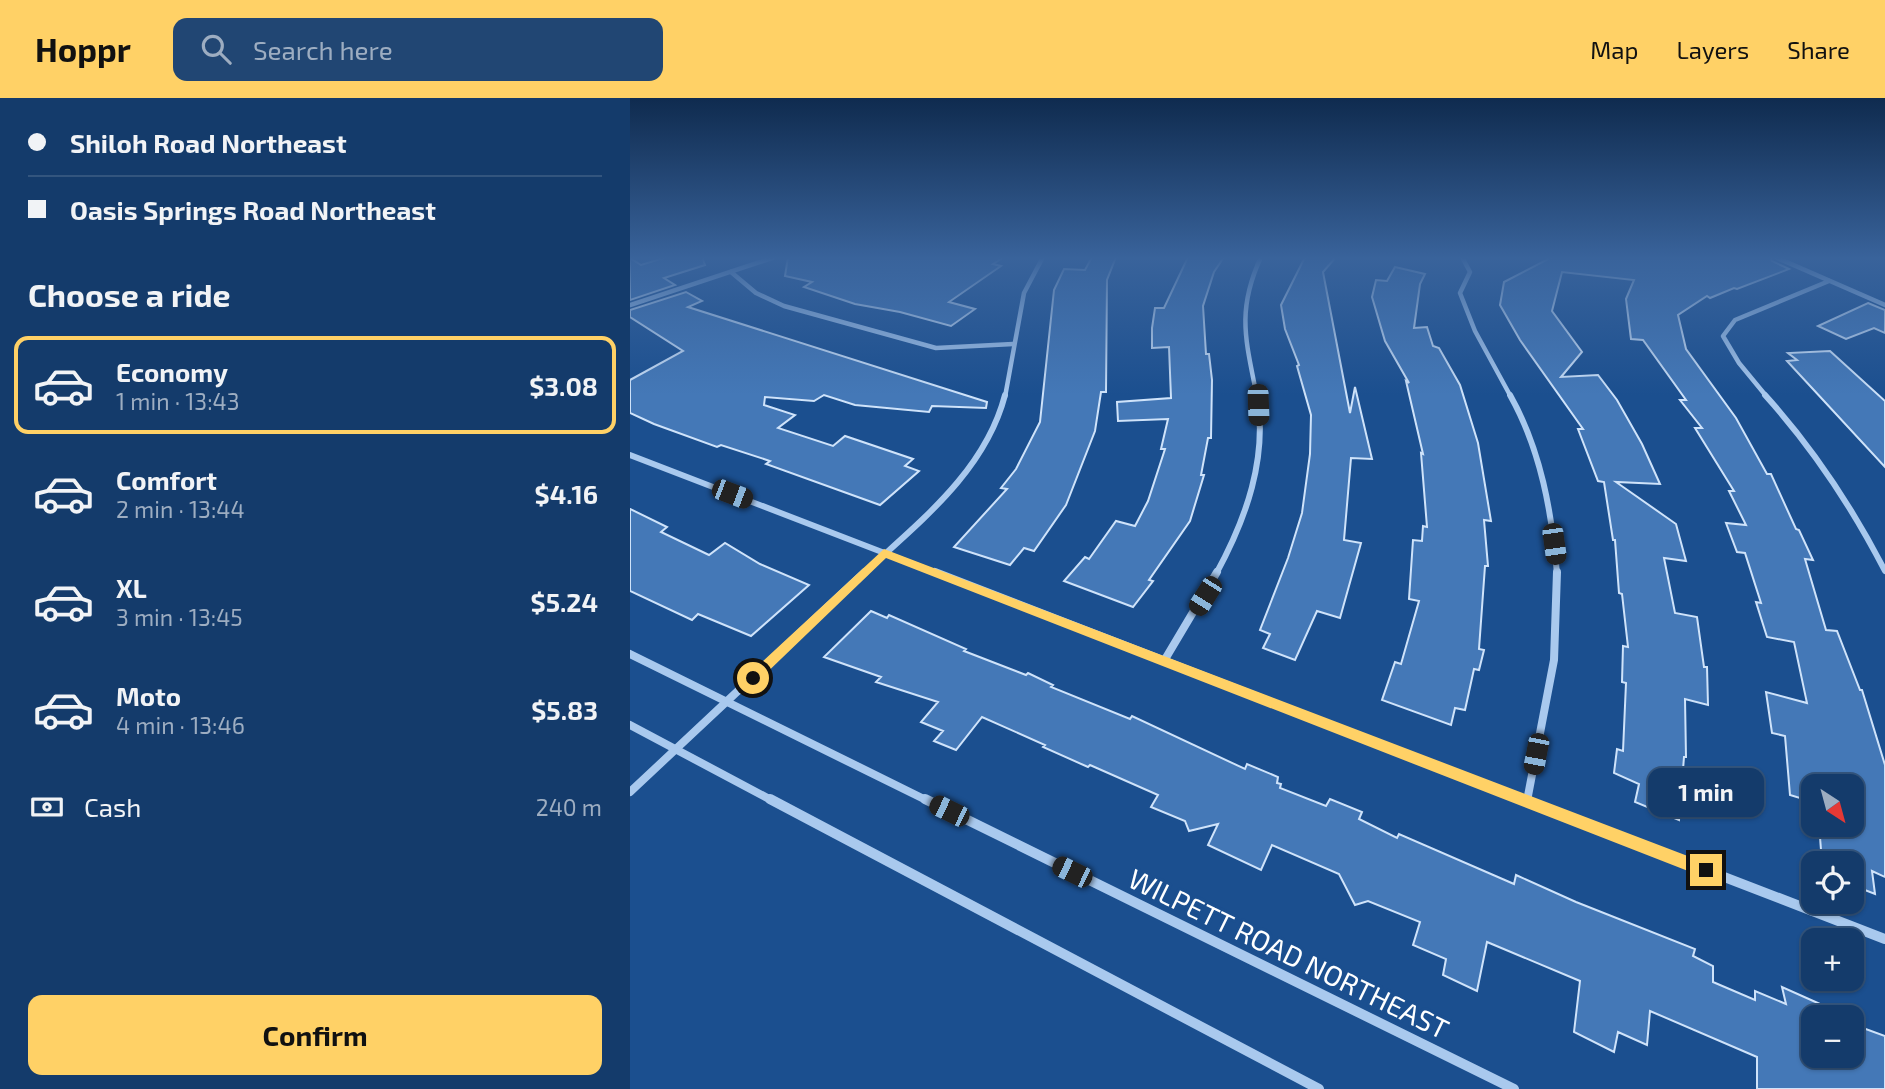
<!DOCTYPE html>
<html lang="en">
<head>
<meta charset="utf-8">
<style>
  :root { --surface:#143b6b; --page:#214673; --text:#f1f3f6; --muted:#9dadc1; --line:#33557e; --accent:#ffd166 }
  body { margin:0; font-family:"Exo 2",sans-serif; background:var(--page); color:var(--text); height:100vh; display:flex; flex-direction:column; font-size:26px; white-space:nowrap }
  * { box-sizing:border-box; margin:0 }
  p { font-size:23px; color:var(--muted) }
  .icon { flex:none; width:38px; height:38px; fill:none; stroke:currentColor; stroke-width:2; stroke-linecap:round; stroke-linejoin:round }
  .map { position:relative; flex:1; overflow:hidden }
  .panel { display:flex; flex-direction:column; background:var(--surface); width:630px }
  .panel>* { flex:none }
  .guide { display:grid; align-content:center; height:154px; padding:0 28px; background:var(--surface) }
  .needle { width:46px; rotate:144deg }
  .tools { position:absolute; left:1171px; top:676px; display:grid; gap:14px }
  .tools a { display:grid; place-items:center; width:63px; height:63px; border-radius:14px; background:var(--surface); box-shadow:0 2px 5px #0004,0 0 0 2px var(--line); font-size:35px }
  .end { position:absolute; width:32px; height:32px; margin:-16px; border:9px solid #ffd166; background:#111; box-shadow:0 0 0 4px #111 }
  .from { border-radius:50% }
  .bubble { position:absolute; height:49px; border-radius:14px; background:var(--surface); box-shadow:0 2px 5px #0004,0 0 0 2px var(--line); font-size:23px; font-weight:700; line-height:49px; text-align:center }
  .car { position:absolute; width:21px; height:42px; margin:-21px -10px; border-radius:9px; box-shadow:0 0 5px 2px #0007; background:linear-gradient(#222 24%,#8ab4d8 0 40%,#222 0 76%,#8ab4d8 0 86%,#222 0) }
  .guide b { display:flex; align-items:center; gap:24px; height:66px; font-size:26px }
  .guide b+b { border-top:2px solid var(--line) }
  .guide i { width:18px; height:18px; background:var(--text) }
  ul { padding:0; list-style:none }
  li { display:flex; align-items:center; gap:21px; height:98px; margin:0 14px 10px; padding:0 14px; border:4px solid transparent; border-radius:14px }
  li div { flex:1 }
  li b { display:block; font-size:26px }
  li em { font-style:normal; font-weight:700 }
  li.current { border-color:var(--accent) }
  li>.icon { width:63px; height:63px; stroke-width:1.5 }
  h2 { padding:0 28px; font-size:32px; line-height:84px }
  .pay { display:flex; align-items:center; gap:18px; height:77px; padding:0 28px; font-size:26px }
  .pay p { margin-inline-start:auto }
  .button { display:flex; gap:14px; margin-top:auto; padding:14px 28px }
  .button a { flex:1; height:80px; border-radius:14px; background:var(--accent); color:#111; font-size:28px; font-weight:700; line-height:80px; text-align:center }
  header { display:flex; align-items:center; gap:42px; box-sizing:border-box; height:98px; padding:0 35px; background:var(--accent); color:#111 }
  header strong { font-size:33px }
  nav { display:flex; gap:38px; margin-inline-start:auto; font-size:24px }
  .search { width:490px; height:63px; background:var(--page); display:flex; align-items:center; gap:18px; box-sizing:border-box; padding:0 24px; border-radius:14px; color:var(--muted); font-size:26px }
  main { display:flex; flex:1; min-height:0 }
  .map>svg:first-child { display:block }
  .building { fill:#4478b7; stroke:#cfe3fa; stroke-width:2 }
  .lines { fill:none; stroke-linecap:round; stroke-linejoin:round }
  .street-far3 { stroke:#a9c9ee; stroke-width:4.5 }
  .street-far2 { stroke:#a9c9ee; stroke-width:6 }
  .street-far1 { stroke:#a9c9ee; stroke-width:8 }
  .street { stroke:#a9c9ee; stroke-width:10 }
  .route { fill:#ffd166 }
  .labels { text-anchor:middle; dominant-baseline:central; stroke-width:6; stroke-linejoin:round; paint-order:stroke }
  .near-street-label { font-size:28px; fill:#fff; stroke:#1b4f8f }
</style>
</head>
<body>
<header>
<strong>Hoppr</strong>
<div class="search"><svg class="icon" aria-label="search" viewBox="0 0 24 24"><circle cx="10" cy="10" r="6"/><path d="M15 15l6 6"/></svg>Search here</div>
<nav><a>Map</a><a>Layers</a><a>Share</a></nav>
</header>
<main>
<section class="panel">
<div class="guide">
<b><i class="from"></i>Shiloh Road Northeast</b>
<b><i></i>Oasis Springs Road Northeast</b>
</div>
<h2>Choose a ride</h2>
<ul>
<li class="current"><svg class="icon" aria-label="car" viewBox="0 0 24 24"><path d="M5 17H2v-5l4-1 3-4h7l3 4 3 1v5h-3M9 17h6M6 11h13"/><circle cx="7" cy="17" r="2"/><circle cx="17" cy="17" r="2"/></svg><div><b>Economy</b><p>1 min · 13:43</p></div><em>$3.08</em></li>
<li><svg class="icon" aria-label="car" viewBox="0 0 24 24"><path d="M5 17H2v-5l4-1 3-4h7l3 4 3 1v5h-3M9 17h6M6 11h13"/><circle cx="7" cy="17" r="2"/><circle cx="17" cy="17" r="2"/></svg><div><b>Comfort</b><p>2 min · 13:44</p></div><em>$4.16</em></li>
<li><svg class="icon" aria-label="car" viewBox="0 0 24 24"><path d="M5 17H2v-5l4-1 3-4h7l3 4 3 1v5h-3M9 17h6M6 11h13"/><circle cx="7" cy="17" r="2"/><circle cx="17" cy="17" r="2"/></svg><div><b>XL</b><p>3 min · 13:45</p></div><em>$5.24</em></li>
<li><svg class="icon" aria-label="car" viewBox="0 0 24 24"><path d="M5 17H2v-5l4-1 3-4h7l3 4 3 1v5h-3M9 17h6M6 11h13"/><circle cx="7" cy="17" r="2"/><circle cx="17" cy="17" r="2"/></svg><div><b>Moto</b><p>4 min · 13:46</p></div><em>$5.83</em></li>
</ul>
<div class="pay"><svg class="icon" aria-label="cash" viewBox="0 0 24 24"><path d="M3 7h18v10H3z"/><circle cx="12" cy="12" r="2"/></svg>Cash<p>240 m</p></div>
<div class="button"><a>Confirm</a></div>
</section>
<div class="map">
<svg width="1255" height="991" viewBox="0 0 1255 991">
  <rect width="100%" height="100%" fill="#1b4f8f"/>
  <!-- building -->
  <g class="building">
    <polygon points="37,159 72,159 75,167 34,180 45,187 0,202 0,160 11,167"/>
    <polygon points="158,159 374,159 363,166 371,168 319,204 345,211 321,228 270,214 225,206 174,189 182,184 155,178"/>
    <polygon points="462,159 486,159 477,182 476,294 471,294 465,333 436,407 404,453 394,450 380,467 324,449 377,391 371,390 386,371 410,324 424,192 434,171 455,172"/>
    <polygon points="558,159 594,159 584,174 573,208 576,256 579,256 582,282 581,340 578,340 571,377 574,377 560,423 519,482 523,483 503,509 434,483 455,459 459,461 486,423 505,428 518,403 535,351 531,351 538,321 488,323 487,304 541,300 539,249 522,250 522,230 525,210 534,210"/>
    <polygon points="675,159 706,159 693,174 720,315 725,289 742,361 721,360 714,442 731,445 710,520 687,513 665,562 633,550 640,536 630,532 658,460 672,415 680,356 681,317 667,268 669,267 655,231 651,207"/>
    <polygon points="922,159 1140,159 1142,163 1159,171 1107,191 1104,190 1080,200 1077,198 1048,217 1056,251 1106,320 1137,376 1141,376 1166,431 1169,432 1183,462 1175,461 1196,532 1207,533 1230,592 1232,592 1255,667 1255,779 1242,773 1245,796 1222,787 1222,765 1192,765 1189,726 1222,726 1222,688 1183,688 1183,704 1160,697 1155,638 1142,635 1136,594 1177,605 1164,544 1137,539 1126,504 1131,505 1115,455 1107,454 1096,425 1116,427 1099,393 1104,393 1065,330 1072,330 1050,302 1056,302 1013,242 1001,241 996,201 1004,182 932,174 922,213 952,254 931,279 968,277 987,302 1012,346 1030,386 986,384 1046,426 1056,463 1034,460 1045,515 1067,519 1074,569 1077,569 1078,607 1055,601 1056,659 1054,659 1049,722 1005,704 1009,686 984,675 987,651 993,653 996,585 992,584 993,548 998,549 992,496 989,495 985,442 983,442 974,384 968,383 948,331 953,331 890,242 870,207 874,184"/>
    <polygon points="765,169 795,176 790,186 784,230 797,229 803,248 809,250 830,287 848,345 861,423 854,422 858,468 855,468 849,551 854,552 849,572 844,571 835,612 825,610 821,627 752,602 765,564 771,566 789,503 779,501 783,442 792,443 793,428 797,429 791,355 793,356 776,283 779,285 755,243 742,199 746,182 757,183"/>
    <polygon points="56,194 72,203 58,209 357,304 356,310 302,308 299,314 225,307 194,297 184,303 135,299 134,307 165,317 148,330 203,348 215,338 283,361 275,368 289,373 250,407 136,366 140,363 91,347 87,349 24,326 0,315 0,282 53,253 0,219 0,212"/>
    <polygon points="1238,205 1255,212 1255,235 1244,230 1216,241 1188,228"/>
    <polygon points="1200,253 1255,303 1255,369 1157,263 1167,262 1158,255"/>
    <polygon points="0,411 37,429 31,434 79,457 95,445 130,466 179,487 121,538 68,516 62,522 0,493"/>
    <polygon points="241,513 257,520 259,517 336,551 334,553 396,577 398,575 423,587 421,589 500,621 502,618 615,671 617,666 648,679 647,685 651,686 650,690 696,708 700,701 732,714 729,721 767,740 769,736 884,786 886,777 946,804 1065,851 1063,858 1083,868 1083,884 1125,902 1125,893 1156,906 1152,889 1199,910 1200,918 1203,919 1183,919 1183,957 1222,957 1222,926 1255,938 1255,991 1127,991 1127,959 1020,913 1017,947 988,934 984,954 944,934 950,883 857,844 847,893 813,877 816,861 783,847 790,824 738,803 725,807 709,776 642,747 631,772 578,747 588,726 559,733 555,723 521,709 528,697 460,667 458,669 413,649 415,647 352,619 326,652 304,643 313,633 291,624 308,604 246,584 251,579 194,559"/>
  </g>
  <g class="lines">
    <!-- street-far3 -->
    <g class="street-far3">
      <polyline points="832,159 840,174 830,195 845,233 881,299"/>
      <polyline points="1145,159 1255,207"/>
      <polyline points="101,174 126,195 154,208 306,250 383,246"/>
      <polyline points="0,207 145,159"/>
      <polyline points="375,299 394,195 413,159"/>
      <path d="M627,299c-11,-56 -21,-86 4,-140"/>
      <polyline points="1137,299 1109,265 1093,238 1105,222 1199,183"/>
    </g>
    <!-- street-far2 -->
    <g class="street-far2">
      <path d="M880,297c31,55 42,118 47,179"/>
      <path d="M1135,297c48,53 87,112 120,176"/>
      <polyline points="0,357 309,476"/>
      <path d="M233,476c56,-52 122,-102 142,-179"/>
      <path d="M586,476c30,-55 52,-116 41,-179"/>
    </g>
    <!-- street-far1 -->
    <g class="street-far1">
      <polyline points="305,474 897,703"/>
      <polyline points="0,556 298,703"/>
      <polyline points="534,563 587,474"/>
      <polyline points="0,627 143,703"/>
      <polyline points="0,694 235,474"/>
      <polyline points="897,703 924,562 927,474"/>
    </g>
    <!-- street -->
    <g class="street">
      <polyline points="140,701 689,991"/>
      <polyline points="295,701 884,991"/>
      <polyline points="892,701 1255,841"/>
    </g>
  </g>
  <!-- sky -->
  <linearGradient id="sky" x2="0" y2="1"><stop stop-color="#0f2b4f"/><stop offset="0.54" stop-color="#39639b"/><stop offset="1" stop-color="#39639b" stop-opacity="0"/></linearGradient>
  <rect width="1255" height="297" fill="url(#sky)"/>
  <!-- route -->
  <polygon class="route" points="254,451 1076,765 1081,767 1083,772 1081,777 1076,780 256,460 127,584 118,584 118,577"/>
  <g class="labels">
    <!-- near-street labels -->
    <g class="near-street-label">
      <text transform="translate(659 855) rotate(26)">WILPETT ROAD NORTHEAST</text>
    </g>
  </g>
</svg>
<div class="tools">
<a><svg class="needle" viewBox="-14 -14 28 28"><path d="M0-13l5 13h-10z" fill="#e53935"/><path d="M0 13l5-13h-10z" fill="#9dadc1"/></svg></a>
<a><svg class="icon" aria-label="locate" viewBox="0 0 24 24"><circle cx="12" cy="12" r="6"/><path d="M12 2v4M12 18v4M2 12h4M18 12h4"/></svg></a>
<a>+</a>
<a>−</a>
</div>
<i class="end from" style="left:123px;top:580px"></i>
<i class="end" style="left:1076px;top:772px"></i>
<div class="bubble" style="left:1018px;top:670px;width:116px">1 min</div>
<i class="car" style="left:628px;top:307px;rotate:178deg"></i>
<i class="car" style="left:102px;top:396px;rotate:111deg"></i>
<i class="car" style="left:924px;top:446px;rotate:172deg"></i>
<i class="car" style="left:575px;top:498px;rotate:212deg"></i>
<i class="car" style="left:906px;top:656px;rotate:191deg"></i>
<i class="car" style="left:319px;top:713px;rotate:296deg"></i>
<i class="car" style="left:442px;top:774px;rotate:296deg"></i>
</div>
</main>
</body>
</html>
